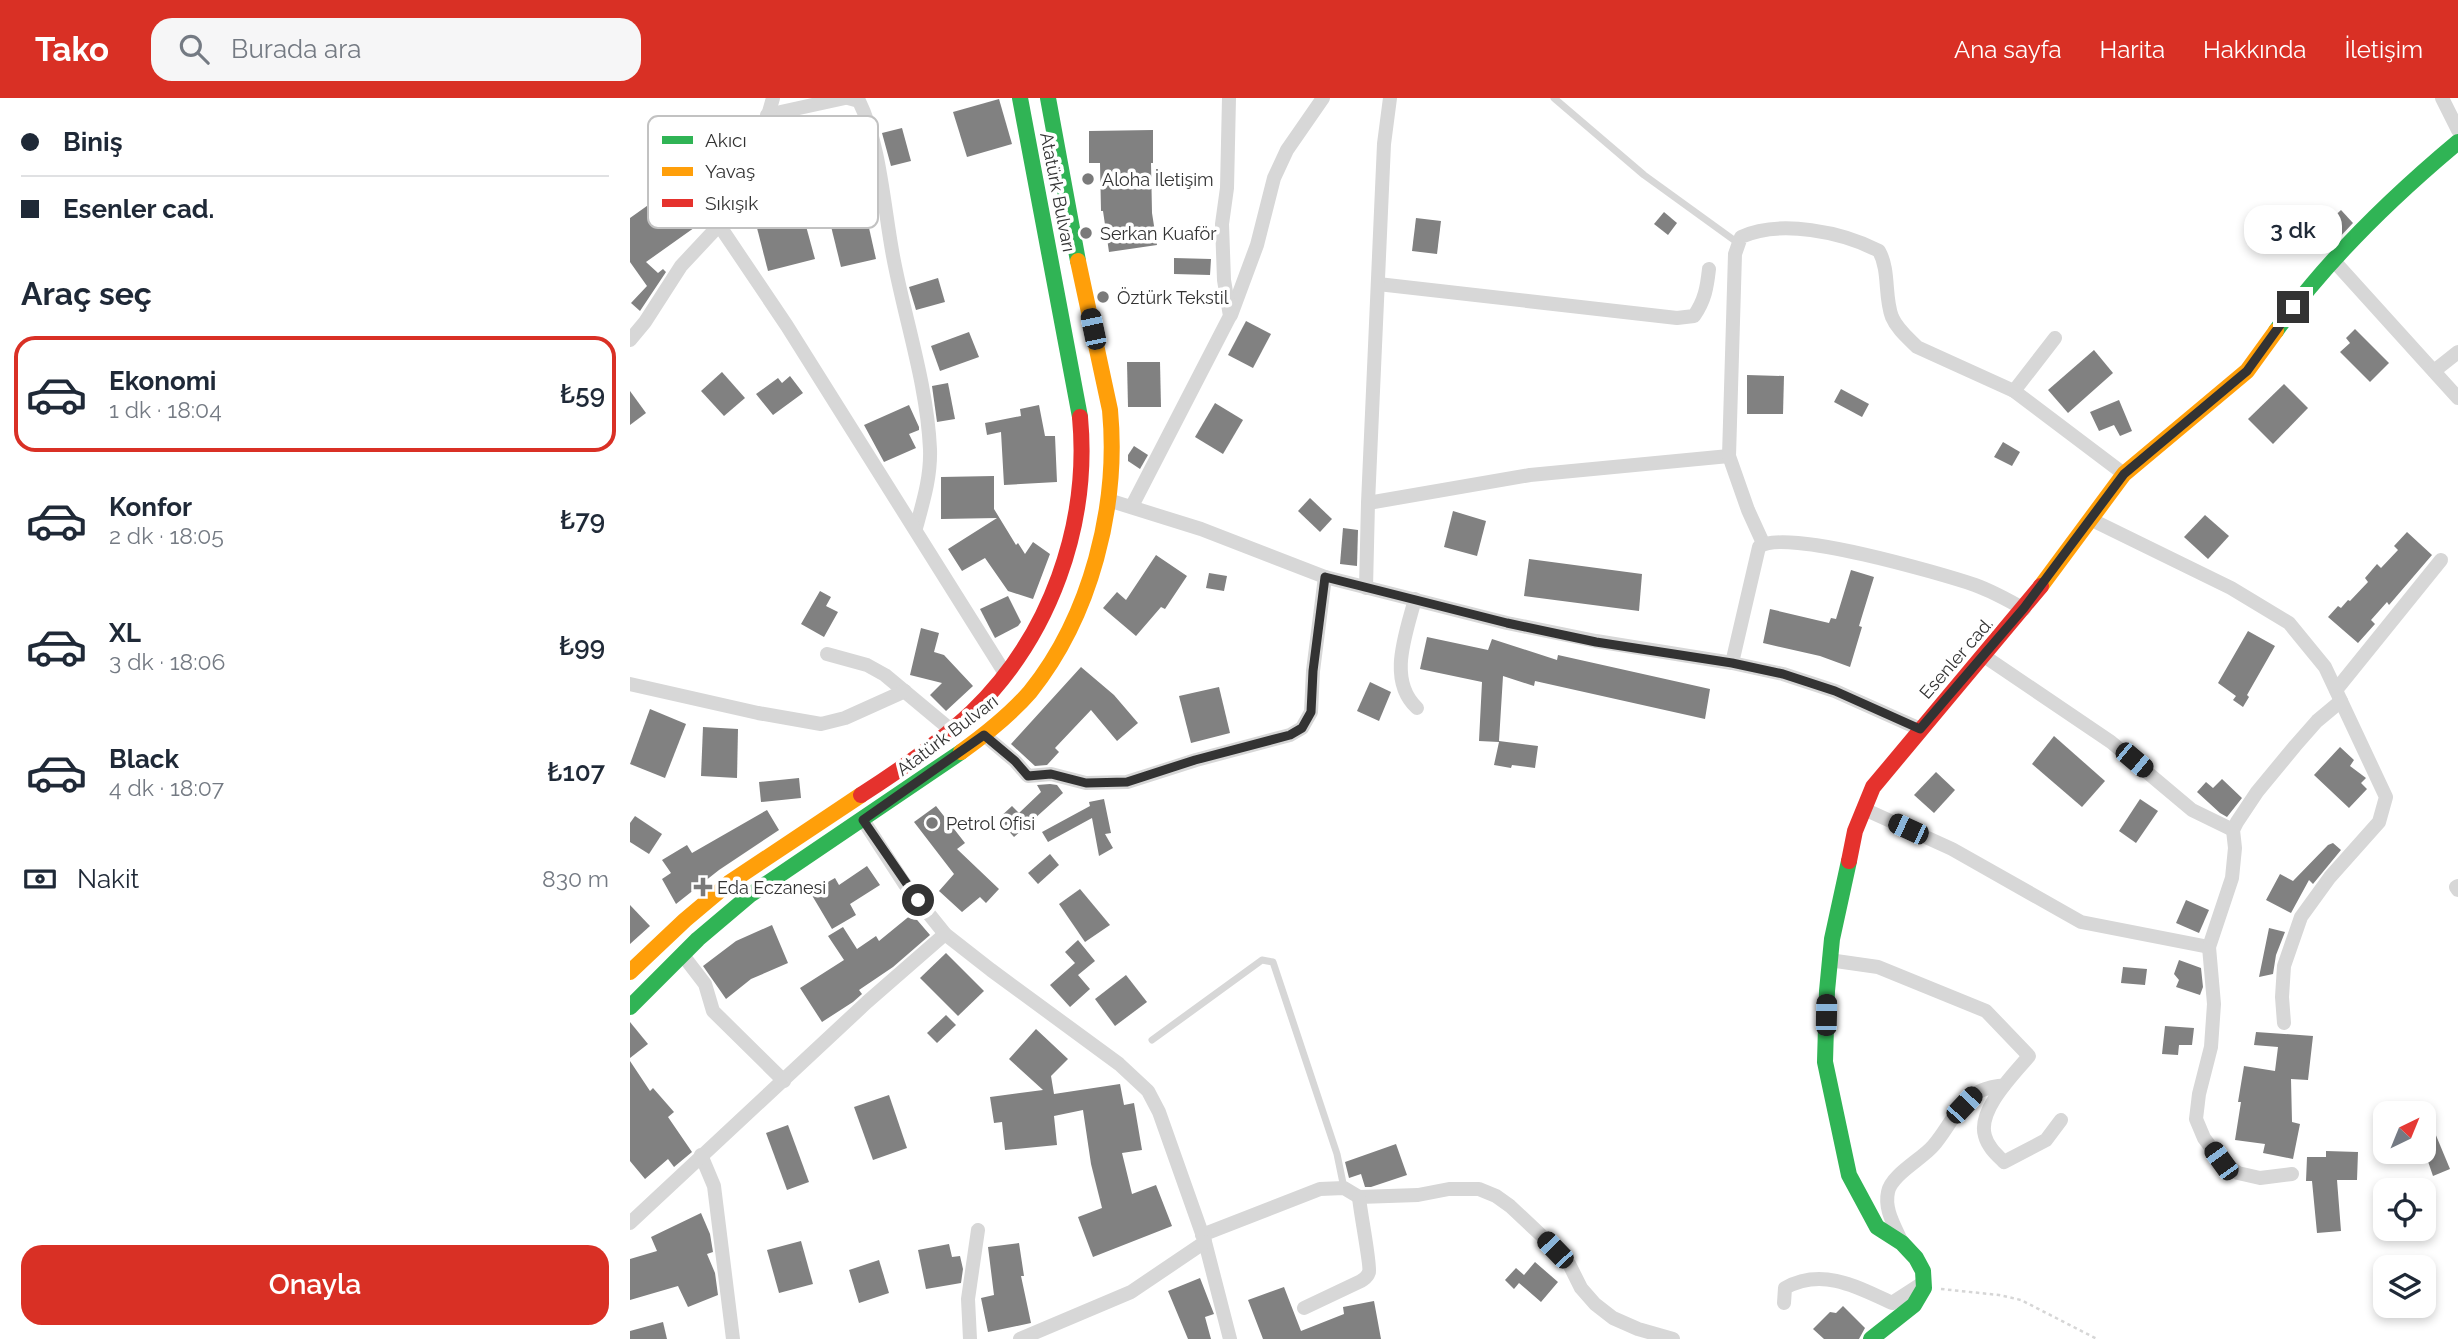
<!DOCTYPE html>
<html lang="tr">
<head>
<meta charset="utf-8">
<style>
  :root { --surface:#fff; --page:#f6f6f7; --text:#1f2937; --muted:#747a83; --line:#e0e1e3; --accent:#d93025 }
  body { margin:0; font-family:Raleway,sans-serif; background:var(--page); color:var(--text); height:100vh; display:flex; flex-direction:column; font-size:26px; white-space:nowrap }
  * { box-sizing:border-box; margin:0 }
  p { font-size:23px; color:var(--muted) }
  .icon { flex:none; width:38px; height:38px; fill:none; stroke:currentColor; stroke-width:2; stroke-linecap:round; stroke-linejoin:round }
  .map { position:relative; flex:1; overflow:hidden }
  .sheet { display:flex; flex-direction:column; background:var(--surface); width:630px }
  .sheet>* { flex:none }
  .banner { display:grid; align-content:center; height:154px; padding:0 21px; background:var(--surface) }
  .needle { width:46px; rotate:43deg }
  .tools { position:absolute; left:1743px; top:1003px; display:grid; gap:14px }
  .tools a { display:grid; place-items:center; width:63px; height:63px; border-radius:14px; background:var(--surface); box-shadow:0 4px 10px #0003; font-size:35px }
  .end { position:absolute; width:32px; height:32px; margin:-16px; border:9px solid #333; background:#fff; box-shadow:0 0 0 4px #fff }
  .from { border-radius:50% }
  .bubble { position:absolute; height:49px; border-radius:21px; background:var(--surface); box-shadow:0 4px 10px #0003; font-size:23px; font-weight:600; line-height:49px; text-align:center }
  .car { position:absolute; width:21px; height:42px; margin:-21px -10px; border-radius:9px; box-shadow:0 0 5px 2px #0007; background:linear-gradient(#222 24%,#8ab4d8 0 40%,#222 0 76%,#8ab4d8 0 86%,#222 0) }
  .banner b { display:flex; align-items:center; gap:24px; height:66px; font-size:26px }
  .banner b+b { border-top:2px solid var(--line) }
  .banner i { width:18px; height:18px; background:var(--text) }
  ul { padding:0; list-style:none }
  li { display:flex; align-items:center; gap:21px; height:116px; margin:0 14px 10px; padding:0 7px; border:4px solid transparent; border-radius:21px }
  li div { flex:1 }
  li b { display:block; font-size:26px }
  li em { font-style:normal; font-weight:600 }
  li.on { border-color:var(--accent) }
  li>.icon { width:63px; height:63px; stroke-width:1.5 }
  h2 { padding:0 21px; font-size:32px; line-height:84px }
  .pay { display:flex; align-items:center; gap:18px; height:77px; padding:0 21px; font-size:26px }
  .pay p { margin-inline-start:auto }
  .button { display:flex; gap:14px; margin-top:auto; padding:14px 21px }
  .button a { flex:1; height:80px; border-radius:21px; background:var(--accent); color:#fff; font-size:28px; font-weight:600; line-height:80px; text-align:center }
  header { display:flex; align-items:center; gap:42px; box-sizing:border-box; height:98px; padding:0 35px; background:var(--accent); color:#fff }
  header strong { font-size:33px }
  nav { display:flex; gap:38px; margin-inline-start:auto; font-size:24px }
  .search { width:490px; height:63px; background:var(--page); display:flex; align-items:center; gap:18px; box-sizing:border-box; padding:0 24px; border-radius:21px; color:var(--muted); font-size:26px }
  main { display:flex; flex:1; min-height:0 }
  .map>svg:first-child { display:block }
  .building { fill:#818181 }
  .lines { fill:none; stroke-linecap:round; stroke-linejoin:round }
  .path { stroke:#d6d6d6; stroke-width:2.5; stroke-dasharray:3.5 3.5; stroke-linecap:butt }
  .lane { stroke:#d7d7d7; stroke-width:7 }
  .street { stroke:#d7d7d7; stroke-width:14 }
  .fast { stroke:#30b455; stroke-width:16 }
  .slow { stroke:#ff9f0a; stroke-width:16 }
  .jam { stroke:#e5322d; stroke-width:16 }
  .route { stroke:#333; stroke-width:9 }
  .poi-dot { fill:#7a7a7a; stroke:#fff; stroke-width:2.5 }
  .labels { text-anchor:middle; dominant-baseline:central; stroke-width:7; stroke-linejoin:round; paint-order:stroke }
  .poi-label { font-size:18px; fill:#333; stroke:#fff; text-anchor:start }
  .street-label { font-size:18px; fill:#333; stroke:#fff }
  .key { fill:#fff; stroke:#c2c2c2; stroke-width:2 }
  .key-label { font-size:19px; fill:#333 }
</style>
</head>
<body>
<header>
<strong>Tako</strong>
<div class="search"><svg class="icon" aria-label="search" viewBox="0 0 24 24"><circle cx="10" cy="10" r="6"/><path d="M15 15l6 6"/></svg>Burada ara</div>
<nav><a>Ana sayfa</a><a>Harita</a><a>Hakkında</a><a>İletişim</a></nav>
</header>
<main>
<section class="sheet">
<div class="banner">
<b><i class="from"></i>Biniş</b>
<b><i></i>Esenler cad.</b>
</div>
<h2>Araç seç</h2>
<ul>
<li class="on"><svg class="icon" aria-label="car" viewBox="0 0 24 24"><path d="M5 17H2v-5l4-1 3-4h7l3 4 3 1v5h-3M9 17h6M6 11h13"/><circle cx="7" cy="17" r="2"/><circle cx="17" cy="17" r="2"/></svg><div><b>Ekonomi</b><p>1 dk · 18:04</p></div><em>₺59</em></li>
<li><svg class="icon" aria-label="car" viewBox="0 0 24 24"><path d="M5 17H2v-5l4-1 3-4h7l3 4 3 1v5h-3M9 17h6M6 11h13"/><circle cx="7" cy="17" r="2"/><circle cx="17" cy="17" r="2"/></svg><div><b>Konfor</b><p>2 dk · 18:05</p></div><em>₺79</em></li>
<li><svg class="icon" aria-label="car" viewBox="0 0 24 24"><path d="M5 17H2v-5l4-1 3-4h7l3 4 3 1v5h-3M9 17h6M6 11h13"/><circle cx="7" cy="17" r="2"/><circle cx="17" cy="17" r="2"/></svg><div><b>XL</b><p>3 dk · 18:06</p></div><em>₺99</em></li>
<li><svg class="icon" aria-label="car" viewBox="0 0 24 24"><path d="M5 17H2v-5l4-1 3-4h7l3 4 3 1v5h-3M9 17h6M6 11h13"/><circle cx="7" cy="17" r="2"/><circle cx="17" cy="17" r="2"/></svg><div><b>Black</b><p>4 dk · 18:07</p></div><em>₺107</em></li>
</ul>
<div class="pay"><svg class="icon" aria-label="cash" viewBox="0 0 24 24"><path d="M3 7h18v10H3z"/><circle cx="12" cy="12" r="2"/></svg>Nakit<p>830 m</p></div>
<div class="button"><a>Onayla</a></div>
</section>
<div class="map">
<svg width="1828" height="1241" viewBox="0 0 1828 1241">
  <rect width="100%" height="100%" fill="#fff"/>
  <!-- building -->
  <g class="building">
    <polygon points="369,1 382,46 337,59 323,14"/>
    <polygon points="272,30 281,63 261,68 252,35"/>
    <polygon points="523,32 523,65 521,65 522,115 527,147 479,154 473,113 471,113 470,65 459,65 459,33"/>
    <polygon points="76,66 101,100 92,110 16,164 28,175 33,171 36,174 10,213 1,205 17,188 0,164 0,120"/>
    <polygon points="233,103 246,161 211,169 197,112"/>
    <polygon points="1711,112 1723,125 1707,142 1695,127"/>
    <polygon points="1034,114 1047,125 1038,137 1024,126"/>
    <polygon points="173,117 185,161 138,173 127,130"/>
    <polygon points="786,120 811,123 807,156 782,153"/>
    <polygon points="544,160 581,161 580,177 544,176"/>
    <polygon points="308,180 315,204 286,212 279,189"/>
    <polygon points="616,223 641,236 623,270 598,257"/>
    <polygon points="1725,231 1759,265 1740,284 1710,254 1720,245 1716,240"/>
    <polygon points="339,234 349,259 310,273 301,248"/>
    <polygon points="1464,252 1483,275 1438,315 1418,292"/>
    <polygon points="497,264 530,264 531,309 498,309"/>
    <polygon points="92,274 115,300 94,318 71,293"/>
    <polygon points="1117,277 1154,278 1153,316 1117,316"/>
    <polygon points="160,278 173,295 143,317 126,296 148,280 152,285"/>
    <polygon points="318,285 325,321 307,324 302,288"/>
    <polygon points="1654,286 1678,310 1643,346 1618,321"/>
    <polygon points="1211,291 1239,306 1232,319 1204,304"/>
    <polygon points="0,293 16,315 0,327"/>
    <polygon points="1489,302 1502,333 1490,338 1484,327 1469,333 1460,314"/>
    <polygon points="585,305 613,322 593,356 565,339"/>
    <polygon points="279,307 289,329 289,332 279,336 286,350 254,364 234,327"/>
    <polygon points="409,307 415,338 425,338 427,384 374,387 371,334 357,337 355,325 391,318 390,311"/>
    <polygon points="1373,344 1390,354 1382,368 1364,359"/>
    <polygon points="504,348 518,357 510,371 498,363 498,357"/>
    <polygon points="364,378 364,411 386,447 388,445 395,456 403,444 420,456 403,501 378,493 355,460 332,473 318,451 367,420 311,421 311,379"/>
    <polygon points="680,400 702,421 690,434 668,413"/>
    <polygon points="823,413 856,423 847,458 814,449"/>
    <polygon points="1575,417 1599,438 1578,461 1554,439"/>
    <polygon points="713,430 728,432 727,468 710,466"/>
    <polygon points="1777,434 1802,457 1759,507 1757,504 1741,522 1745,526 1728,545 1698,519 1708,508 1711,510 1718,502 1720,503 1738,484 1735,480 1747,466 1751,470 1768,452 1764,448"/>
    <polygon points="526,457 557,478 535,511 531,509 506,538 473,510 487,494 496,502"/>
    <polygon points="899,461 1012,476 1009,513 894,498"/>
    <polygon points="1221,472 1244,479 1229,528 1232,529 1220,569 1190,558 1133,545 1140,511 1199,525 1201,520 1206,521"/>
    <polygon points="579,475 597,478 594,493 576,490"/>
    <polygon points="190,493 201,499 196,508 208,514 194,539 171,526"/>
    <polygon points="378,498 391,524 388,528 365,540 350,511"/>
    <polygon points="291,530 309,535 304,554 314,557 343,588 316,613 300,597 312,585 280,577"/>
    <polygon points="1618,533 1645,548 1617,597 1619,599 1613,609 1603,602 1606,598 1588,585"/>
    <polygon points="797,539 858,552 862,541 927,562 928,557 1080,591 1075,621 905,583 904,588 873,578 869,643 908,648 905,670 882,667 881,670 864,667 869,644 849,643 852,584 790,571"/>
    <polygon points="451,569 484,597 508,625 487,643 461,612 425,650 429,654 417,667 405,668 381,646"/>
    <polygon points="740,584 761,594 749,623 727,613"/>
    <polygon points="589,589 600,635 561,645 549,598"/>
    <polygon points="20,611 56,626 35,680 0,666"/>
    <polygon points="73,629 108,631 107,680 71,678"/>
    <polygon points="1424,638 1475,683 1452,709 1402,666"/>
    <polygon points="1710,649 1724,662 1720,668 1736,680 1731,685 1737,691 1719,710 1684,677"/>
    <polygon points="1306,674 1325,692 1304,715 1284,697"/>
    <polygon points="169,680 171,700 131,704 129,684"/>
    <polygon points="1592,681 1612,700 1597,719 1590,715 1567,694 1576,684 1583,690"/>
    <polygon points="420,686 427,687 433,695 384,739 368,721 382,708 389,715 411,694 407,687"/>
    <polygon points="474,701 481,735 475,736 483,750 469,758 462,720 418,744 412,734 460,708 459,704"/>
    <polygon points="1510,701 1528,713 1506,745 1489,733"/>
    <polygon points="306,708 335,745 327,751 369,791 356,805 350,799 332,814 309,793 324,776 284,724"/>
    <polygon points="137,712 149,732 89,772 46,806 32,781 41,775 32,762 57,747 62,755"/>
    <polygon points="5,718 32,736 19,756 0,744 0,725"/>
    <polygon points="1703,745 1711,752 1683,786 1679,782 1661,815 1636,802 1650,776 1663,783 1698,747"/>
    <polygon points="420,756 429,767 408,786 398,775"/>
    <polygon points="237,768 250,787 220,806 226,817 202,831 180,794 205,780 209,787"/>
    <polygon points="450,791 480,827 455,844 429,806"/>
    <polygon points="1556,802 1579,812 1569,835 1546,825"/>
    <polygon points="0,807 20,828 0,846"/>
    <polygon points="282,816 300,837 263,869 229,892 232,896 223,904 192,924 170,890 214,862 198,838 213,829 227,851 246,838 249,843"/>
    <polygon points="142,827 158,865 121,881 96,901 73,868 106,843"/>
    <polygon points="1639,830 1655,834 1646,857 1643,876 1629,879"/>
    <polygon points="448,842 465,863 448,877 460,891 440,909 420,887 445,865 435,854"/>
    <polygon points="316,855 354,893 328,918 290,880"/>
    <polygon points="1549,862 1571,870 1573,889 1570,897 1546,889 1549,882 1544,876"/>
    <polygon points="1493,869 1517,871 1515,887 1491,885"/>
    <polygon points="496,877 517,904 485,928 465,901"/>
    <polygon points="316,917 326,927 307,945 297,935"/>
    <polygon points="0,924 18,946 0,960"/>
    <polygon points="1535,928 1564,930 1562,947 1549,947 1548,957 1532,956"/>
    <polygon points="406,931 438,961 421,978 424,996 490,986 494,1007 504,1005 512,1052 492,1055 502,1096 526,1087 542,1128 463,1159 448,1119 472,1110 461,1066 453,1012 424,1018 427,1047 375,1052 372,1024 364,1025 360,999 413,992 379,961"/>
    <polygon points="1626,934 1683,938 1678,982 1661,981 1662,1024 1670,1026 1663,1061 1633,1055 1635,1046 1605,1042 1611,1004 1608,1004 1614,968 1645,973 1648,949 1624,947"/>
    <polygon points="0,963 20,993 23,990 44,1014 38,1019 62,1054 44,1069 38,1061 15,1081 0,1063"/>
    <polygon points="259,997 277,1050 243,1062 224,1009"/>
    <polygon points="158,1027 179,1084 157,1092 136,1035"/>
    <polygon points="1805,1035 1820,1071 1803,1078 1794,1052 1794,1039"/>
    <polygon points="766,1046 777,1077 741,1089 735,1089 731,1076 719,1080 715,1064"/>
    <polygon points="1696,1053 1728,1054 1727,1082 1707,1082 1711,1133 1687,1135 1682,1083 1676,1083 1677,1059 1696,1059"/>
    <polygon points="71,1115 80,1136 83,1154 77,1156 85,1175 88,1197 58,1209 48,1188 0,1202 0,1161 27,1153 21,1139"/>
    <polygon points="171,1143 183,1186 149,1195 137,1152"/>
    <polygon points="389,1145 394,1178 391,1178 401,1225 358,1234 351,1200 364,1197 358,1149"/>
    <polygon points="319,1146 322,1159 330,1158 333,1171 331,1185 296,1191 288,1152"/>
    <polygon points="249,1162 259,1195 229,1205 219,1172"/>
    <polygon points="905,1164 928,1184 911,1204 889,1185 884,1191 875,1182 886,1170 894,1177"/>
    <polygon points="570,1180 584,1216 575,1219 581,1241 558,1241 538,1193"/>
    <polygon points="654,1189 671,1233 714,1216 713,1209 744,1203 751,1241 633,1241 618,1202"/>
    <polygon points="1213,1208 1235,1230 1229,1241 1194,1241 1183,1231 1200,1214 1206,1215"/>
    <polygon points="33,1224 37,1241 0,1241 0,1233"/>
  </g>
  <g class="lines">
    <!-- path -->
    <polyline class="path" points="1311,1191 1369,1197 1391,1202 1467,1241"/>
    <!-- lane -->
    <g class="lane">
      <polyline points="924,0 1014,77 1108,145"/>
      <polyline points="522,942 632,862 643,864 707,1056 714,1090"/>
    </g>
    <!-- street -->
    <g class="street">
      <path d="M218,0l11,3c21,42 25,108 34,155 12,64 34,128 37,193 1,28 -7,53 -14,79"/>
      <polyline points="1812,0 1828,32"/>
      <polyline points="137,17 215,0"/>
      <polyline points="89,127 157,228 376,577"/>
      <polyline points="1704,163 1828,300"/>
      <path d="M748,186l299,34 17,-2c11,-16 13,-29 15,-47"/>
      <polyline points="601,217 627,147 644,80 657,52 693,0"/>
      <polyline points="0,242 15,224 51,168 108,107 118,88 143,0"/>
      <polyline points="1804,273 1828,254"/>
      <polyline points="1384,293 1425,240"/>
      <polyline points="478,402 571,431 695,479 877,525 966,543 1102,565 1153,576 1205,593 1290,631"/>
      <polyline points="738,405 900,377 1099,358"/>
      <polyline points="502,408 600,218 594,182 592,126 597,90 599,0"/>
      <polyline points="1460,421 1601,490 1659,525 1695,569 1756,699 1749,724 1700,779 1671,819 1654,868 1652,899 1654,925"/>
      <path d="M1133,445l-15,-33 -19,-54 6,-202 6,-17c39,-18 102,-5 138,14 11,20 5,45 13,66 5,12 16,21 25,30l97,44 110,83"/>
      <polyline points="736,490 738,405 754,46 760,0"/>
      <path d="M785,501c-9,35 -28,81 2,109"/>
      <polyline points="197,556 237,567 255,577 321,632"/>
      <polyline points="1354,558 1481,644 1562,712 1603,732"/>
      <path d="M1102,565l27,-116c24,-20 183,27 216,38 17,6 33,15 49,24"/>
      <polyline points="0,586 128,615 191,626 215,620 275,593"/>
      <polyline points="1706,592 1811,462"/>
      <polyline points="354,637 385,663 398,678 421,676 456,685 497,684 566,662 660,637 672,630 681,614 683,573 695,479"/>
      <polyline points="1234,711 1322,751 1451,824 1579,849"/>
      <polyline points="233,722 274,785 315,836 361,872 489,966 518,993 529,1014 575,1144 600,1241"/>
      <polyline points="1828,788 1826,789 1828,792"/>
      <polyline points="52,856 75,886 83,913 154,983"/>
      <path d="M1199,862l49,7 108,44 43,45c-15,18 -52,54 -44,80 3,11 11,18 19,26l42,-22 15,-20"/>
      <polyline points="71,1057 84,1088 103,1241"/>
      <polyline points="1662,1076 1630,1080 1608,1075 1591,1063 1574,1040 1566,1021 1569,996 1581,949 1584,906 1579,849 1602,780 1605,750 1603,732 1607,724 1627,694 1665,648 1687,623 1711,603"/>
      <polyline points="0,1125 237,904 315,836"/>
      <polyline points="572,1137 690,1091 714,1090 729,1099 788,1097 819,1091 849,1091 866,1098 880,1108 912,1138 939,1166 951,1190 965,1206 983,1220 1008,1231 1043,1241"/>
      <path d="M1272,1145c-7,-17 -18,-33 -14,-51 3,-17 34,-33 45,-46 14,-16 23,-38 41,-51 8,-7 20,-8 30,-10"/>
      <path d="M1154,1205l1,-15c37,-21 73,-1 107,15l31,-20"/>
      <path d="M674,1210l57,-27c4,-3 6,-3 8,-9 2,-6 -9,-61 -10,-75"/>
      <polyline points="340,1241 338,1201 348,1132"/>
      <polyline points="390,1241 501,1194 575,1144"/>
    </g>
    <!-- fast -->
    <g class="fast">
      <polyline points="390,0 450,319"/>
      <polyline points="418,0 448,163"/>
      <path d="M1646,233c50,-70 115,-133 182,-189"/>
      <polyline points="1219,763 1202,841 1197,893 1195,964 1219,1077 1247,1129 1272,1145 1286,1160 1293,1173 1294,1190 1284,1207 1241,1241"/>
      <polyline points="0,909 68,841 120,797 331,654"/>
    </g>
    <!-- slow -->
    <g class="slow">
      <polyline points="1411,488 1494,376 1617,273 1646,233"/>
      <path d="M331,654c25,-18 49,-37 69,-60 61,-76 89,-186 80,-282l-32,-149"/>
      <polyline points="0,874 55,822 99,785 231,697"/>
    </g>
    <!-- jam -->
    <g class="jam">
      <path d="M231,697c39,-25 77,-51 111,-83 78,-75 118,-187 108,-295"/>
      <polyline points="1219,763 1225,733 1243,689 1411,488"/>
    </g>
  </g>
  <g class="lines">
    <!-- route -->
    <polyline class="route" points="288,802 233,722 354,637 385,663 398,678 421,676 456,685 497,684 565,662 660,637 672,630 681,614 683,573 695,479 877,525 966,544 1102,565 1153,576 1205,593 1290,631 1394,510 1494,376 1617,273 1663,209"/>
  </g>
  <!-- markers -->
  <g class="poi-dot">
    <circle cx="458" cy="81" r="7"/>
    <circle cx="456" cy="135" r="7"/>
    <circle cx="473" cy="199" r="7"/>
    <circle cx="302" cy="725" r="7"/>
    <path d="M69.5 778.5h7v7h7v7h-7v7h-7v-7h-7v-7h7z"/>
  </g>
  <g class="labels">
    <!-- poi labels -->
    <g class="poi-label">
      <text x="472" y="81">Aloha İletişim</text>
      <text x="470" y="135">Serkan Kuaför</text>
      <text x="487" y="199">Öztürk Tekstil</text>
      <text x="316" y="725">Petrol Ofisi</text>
      <text x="87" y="789">Eda Eczanesi</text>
    </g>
    <!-- street labels -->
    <g class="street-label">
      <text transform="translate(428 94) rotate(79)">Atatürk Bulvarı</text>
      <text transform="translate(1326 560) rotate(-49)">Esenler cad.</text>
      <text transform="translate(317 637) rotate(-37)">Atatürk Bulvarı</text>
    </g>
  </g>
  <!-- legend -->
  <rect x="18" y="18" width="230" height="112" rx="10" class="key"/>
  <rect x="32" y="38" width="31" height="8" fill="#30b455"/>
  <rect x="32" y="69" width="31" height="9" fill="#ff9f0a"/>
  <rect x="32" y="101" width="31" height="8" fill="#e5322d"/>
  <g class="key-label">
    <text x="75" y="49">Akıcı</text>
    <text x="75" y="80">Yavaş</text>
    <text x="75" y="112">Sıkışık</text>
  </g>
</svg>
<div class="tools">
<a><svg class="needle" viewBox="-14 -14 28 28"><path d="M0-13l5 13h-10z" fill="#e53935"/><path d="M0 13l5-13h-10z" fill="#747a83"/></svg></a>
<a><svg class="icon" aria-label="locate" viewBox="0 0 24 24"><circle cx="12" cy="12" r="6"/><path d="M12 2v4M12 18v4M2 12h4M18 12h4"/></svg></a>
<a><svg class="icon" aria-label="layers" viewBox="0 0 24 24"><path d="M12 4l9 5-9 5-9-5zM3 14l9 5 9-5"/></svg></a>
</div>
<i class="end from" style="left:288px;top:802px"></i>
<i class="end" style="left:1663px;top:209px"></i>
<div class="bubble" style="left:1614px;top:107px;width:98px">3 dk</div>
<i class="car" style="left:463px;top:231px;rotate:348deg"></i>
<i class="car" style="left:1504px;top:662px;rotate:130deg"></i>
<i class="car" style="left:1278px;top:731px;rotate:295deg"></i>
<i class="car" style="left:1196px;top:917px;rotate:1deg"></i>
<i class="car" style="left:1334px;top:1007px;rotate:43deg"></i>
<i class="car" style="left:1591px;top:1063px;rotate:324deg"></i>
<i class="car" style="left:925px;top:1152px;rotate:316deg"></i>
</div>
</main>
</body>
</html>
